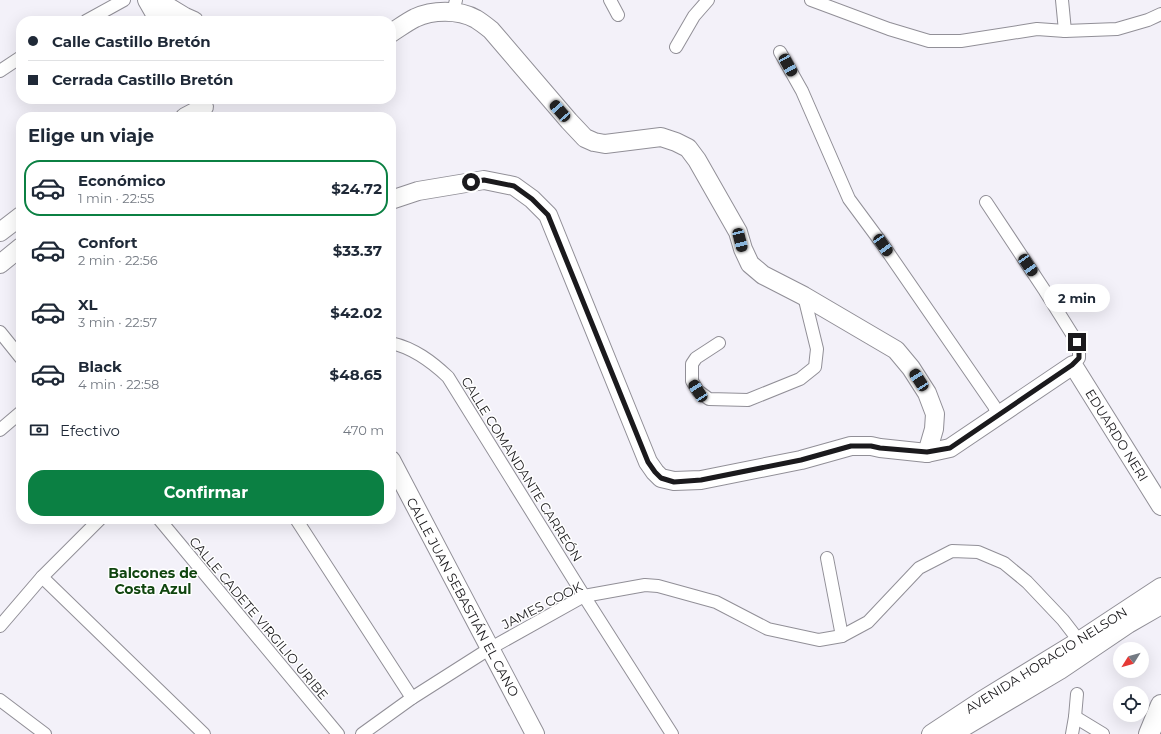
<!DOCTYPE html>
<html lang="es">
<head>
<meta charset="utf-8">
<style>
  :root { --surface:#fff; --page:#f2f2f3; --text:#1f2937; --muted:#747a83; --line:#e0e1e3; --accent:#0b8043 }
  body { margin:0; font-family:Montserrat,sans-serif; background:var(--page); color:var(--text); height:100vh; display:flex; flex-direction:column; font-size:15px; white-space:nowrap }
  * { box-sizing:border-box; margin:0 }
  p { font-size:13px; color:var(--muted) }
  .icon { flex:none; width:22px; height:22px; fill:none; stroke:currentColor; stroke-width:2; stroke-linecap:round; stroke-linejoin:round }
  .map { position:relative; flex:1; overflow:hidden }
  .details { position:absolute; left:16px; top:112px; width:380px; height:412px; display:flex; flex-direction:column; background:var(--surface); border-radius:16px; box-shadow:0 4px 16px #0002 }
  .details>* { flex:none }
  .top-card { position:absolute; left:16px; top:16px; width:380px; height:88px; border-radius:16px; box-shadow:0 4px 16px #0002; display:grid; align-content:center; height:88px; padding:0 12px; background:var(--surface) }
  .needle { width:26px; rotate:233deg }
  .controls { position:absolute; left:1113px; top:642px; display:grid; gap:8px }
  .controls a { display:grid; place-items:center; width:36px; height:36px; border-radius:50%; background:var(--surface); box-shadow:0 4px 16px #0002; font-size:20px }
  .end { position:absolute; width:18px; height:18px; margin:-9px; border:5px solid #1b1a1d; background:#fff; box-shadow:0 0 0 2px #fff }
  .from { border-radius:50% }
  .bubble { position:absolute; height:28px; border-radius:14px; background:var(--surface); box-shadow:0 4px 16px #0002; font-size:13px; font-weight:700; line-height:28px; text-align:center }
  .car { position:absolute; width:12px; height:24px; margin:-12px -6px; border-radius:5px; box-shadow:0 0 3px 1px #0007; background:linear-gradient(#222 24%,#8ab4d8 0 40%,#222 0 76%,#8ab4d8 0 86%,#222 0) }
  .top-card b { display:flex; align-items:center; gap:14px; height:38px; font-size:15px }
  .top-card b+b { border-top:1px solid var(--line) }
  .top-card i { width:10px; height:10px; background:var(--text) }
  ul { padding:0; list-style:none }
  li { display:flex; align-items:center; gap:12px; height:56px; margin:0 8px 6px; padding:0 4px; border:2px solid transparent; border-radius:16px }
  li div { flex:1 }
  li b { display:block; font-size:15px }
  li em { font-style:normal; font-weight:700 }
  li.current { border-color:var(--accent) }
  li>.icon { width:36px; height:36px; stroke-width:1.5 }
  h2 { padding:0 12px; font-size:18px; line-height:48px }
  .pay { display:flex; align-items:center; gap:10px; height:44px; padding:0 12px; font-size:15px }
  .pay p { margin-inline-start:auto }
  .action { display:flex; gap:8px; margin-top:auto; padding:8px 12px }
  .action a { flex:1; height:46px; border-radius:16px; background:var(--accent); color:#fff; font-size:16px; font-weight:700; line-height:46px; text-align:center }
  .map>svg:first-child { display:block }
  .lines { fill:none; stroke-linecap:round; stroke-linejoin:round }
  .street-casing { stroke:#918f97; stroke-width:14 }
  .secondary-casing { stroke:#918f97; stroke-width:20 }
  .primary-casing { stroke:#918f97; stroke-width:22 }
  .street { stroke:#fff; stroke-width:12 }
  .secondary { stroke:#fff; stroke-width:18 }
  .primary { stroke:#fff; stroke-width:20 }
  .route { stroke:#1b1a1d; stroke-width:5 }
  .labels { text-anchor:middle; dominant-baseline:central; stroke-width:3; stroke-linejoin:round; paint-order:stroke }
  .street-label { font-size:13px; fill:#1b1a1d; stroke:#fff }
  .neighbourhood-label { font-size:14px; font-weight:bold; fill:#10450f; stroke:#fff }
</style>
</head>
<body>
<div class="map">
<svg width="1161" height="734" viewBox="0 0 1161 734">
  <rect width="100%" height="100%" fill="#f3f1f9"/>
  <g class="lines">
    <defs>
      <g id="street">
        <polyline points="610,0 618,15"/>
        <polyline points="811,0 889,29 929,41 961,41 1037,29 1065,31 1117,29 1148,20 1161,14"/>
        <polyline points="1062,0 1065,31"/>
        <polyline points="453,12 456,0"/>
        <polyline points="86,21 124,0"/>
        <polyline points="676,47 694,16 708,0"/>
        <polyline points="780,52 802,91 849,199 883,245 994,406 998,415"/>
        <polyline points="0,71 21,57"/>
        <polyline points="986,202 1045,291 1077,342 1079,347 1079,358 1073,365"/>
        <polyline points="0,332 21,358"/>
        <path d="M391,343c23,5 41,19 57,34l136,219 88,138"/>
        <polyline points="719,343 696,358 692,364 692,381 698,391 709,399 748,400 800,379 815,367 817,349 804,296"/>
        <polyline points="0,430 21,412"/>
        <polyline points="159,519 338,734"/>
        <polyline points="296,519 412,698"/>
        <polyline points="827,558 842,636"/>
        <polyline points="42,577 204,734"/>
        <polyline points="0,626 42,577 100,519"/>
        <polyline points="0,700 45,734"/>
        <polyline points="1075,717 1103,734"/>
        <polyline points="362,734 412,698 489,649 584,596 645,585 658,586 716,602 768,629 819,640 842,636 868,622 919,568 952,551 978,552 1004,563 1027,582 1063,620 1083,646"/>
        <polyline points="1072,734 1075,717 1077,694"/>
      </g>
      <g id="secondary">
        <polyline points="147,0 159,21"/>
        <polyline points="157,0 185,17 194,21"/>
        <path d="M391,33c8,-5 16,-11 24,-15 17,-8 43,-9 61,1 5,3 10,7 15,11l78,91 16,17 9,4 11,2 56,-7 15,5 12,6 9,12 41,72 5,17 7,15 13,11 41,21 92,54 15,18 16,25 8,21 -1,15 -7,24"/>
        <polyline points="185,117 204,107"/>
        <polyline points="391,200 418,191 484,180 514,186 532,199 548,215 648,462 655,472 661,478 674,481 701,480 801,460 851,446 871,446 880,448 927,453 950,448 1073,365 1161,506"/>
        <polyline points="0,232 21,216"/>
        <polyline points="0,264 21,247"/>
        <polyline points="391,460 535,734"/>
        <polyline points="931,734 981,701 1079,641 1161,587"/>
        <polyline points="952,734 1060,670 1128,624 1161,605"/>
      </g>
      <polyline id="primary" points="1149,734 1161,705"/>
    </defs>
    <!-- street casing -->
    <use href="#street" class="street-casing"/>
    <!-- secondary casing -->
    <use href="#secondary" class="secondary-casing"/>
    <!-- primary casing -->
    <use href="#primary" class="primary-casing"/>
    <!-- street -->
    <use href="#street" class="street"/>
    <!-- secondary -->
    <use href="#secondary" class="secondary"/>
    <!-- primary -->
    <use href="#primary" class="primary"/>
  </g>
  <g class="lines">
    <!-- route -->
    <polyline class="route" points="471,182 484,180 514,186 532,199 548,215 648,462 655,472 661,478 674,482 701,480 801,460 851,446 871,446 880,448 927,452 950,448 1072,365 1079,358 1079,347 1077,342"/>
  </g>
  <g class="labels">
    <!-- street labels -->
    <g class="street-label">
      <text transform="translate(1117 435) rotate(58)">EDUARDO NERI</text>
      <text transform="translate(522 469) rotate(58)">CALLE COMANDANTE CARREÓN</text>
      <text transform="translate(463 597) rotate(62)">CALLE JUAN SEBASTIÁN EL CANO</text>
      <text transform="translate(542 605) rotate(-27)">JAMES COOK</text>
      <text transform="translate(259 618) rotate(50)">CALLE CADETE VIRGILIO URIBE</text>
      <text transform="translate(1046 660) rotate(-32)">AVENIDA HORACIO NELSON</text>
    </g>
    <!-- neighbourhood labels -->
    <g class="neighbourhood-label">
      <text x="153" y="573">Balcones de<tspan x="153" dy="16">Costa Azul</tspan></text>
    </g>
  </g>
</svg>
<div class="controls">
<a><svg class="needle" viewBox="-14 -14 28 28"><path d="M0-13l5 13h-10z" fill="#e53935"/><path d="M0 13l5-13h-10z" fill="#747a83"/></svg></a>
<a><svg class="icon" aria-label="locate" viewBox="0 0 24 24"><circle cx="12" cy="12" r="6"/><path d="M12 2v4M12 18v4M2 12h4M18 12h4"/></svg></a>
</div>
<i class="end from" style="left:471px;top:182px"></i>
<i class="end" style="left:1077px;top:342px"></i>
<div class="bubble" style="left:1044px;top:284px;width:66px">2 min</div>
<i class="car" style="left:788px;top:65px;rotate:151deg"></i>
<i class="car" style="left:560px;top:111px;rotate:319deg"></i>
<i class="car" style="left:740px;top:240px;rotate:166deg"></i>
<i class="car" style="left:883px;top:245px;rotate:145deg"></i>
<i class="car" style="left:1028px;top:265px;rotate:146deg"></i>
<i class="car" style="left:919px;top:380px;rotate:327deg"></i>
<i class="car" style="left:698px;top:391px;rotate:327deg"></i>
<div class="top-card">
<b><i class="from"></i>Calle Castillo Bretón</b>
<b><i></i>Cerrada Castillo Bretón</b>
</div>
<section class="details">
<h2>Elige un viaje</h2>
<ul>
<li class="current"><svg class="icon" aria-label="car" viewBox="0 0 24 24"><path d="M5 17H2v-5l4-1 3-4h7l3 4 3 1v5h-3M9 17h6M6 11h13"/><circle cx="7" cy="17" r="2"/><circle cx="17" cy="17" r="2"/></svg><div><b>Económico</b><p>1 min · 22:55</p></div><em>$24.72</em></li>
<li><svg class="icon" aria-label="car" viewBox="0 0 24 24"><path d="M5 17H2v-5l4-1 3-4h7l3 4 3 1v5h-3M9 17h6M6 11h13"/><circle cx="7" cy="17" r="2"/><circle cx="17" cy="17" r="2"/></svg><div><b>Confort</b><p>2 min · 22:56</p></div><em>$33.37</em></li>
<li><svg class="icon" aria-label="car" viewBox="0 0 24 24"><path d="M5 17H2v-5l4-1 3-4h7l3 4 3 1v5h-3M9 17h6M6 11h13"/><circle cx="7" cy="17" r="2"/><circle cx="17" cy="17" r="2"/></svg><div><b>XL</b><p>3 min · 22:57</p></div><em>$42.02</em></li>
<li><svg class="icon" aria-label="car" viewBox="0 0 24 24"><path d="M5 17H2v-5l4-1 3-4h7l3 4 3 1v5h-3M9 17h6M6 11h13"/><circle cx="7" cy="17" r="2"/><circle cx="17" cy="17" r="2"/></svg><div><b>Black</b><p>4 min · 22:58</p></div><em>$48.65</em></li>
</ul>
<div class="pay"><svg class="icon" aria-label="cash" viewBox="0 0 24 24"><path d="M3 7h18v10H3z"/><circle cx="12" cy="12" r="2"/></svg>Efectivo<p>470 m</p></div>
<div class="action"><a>Confirmar</a></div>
</section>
</div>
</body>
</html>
